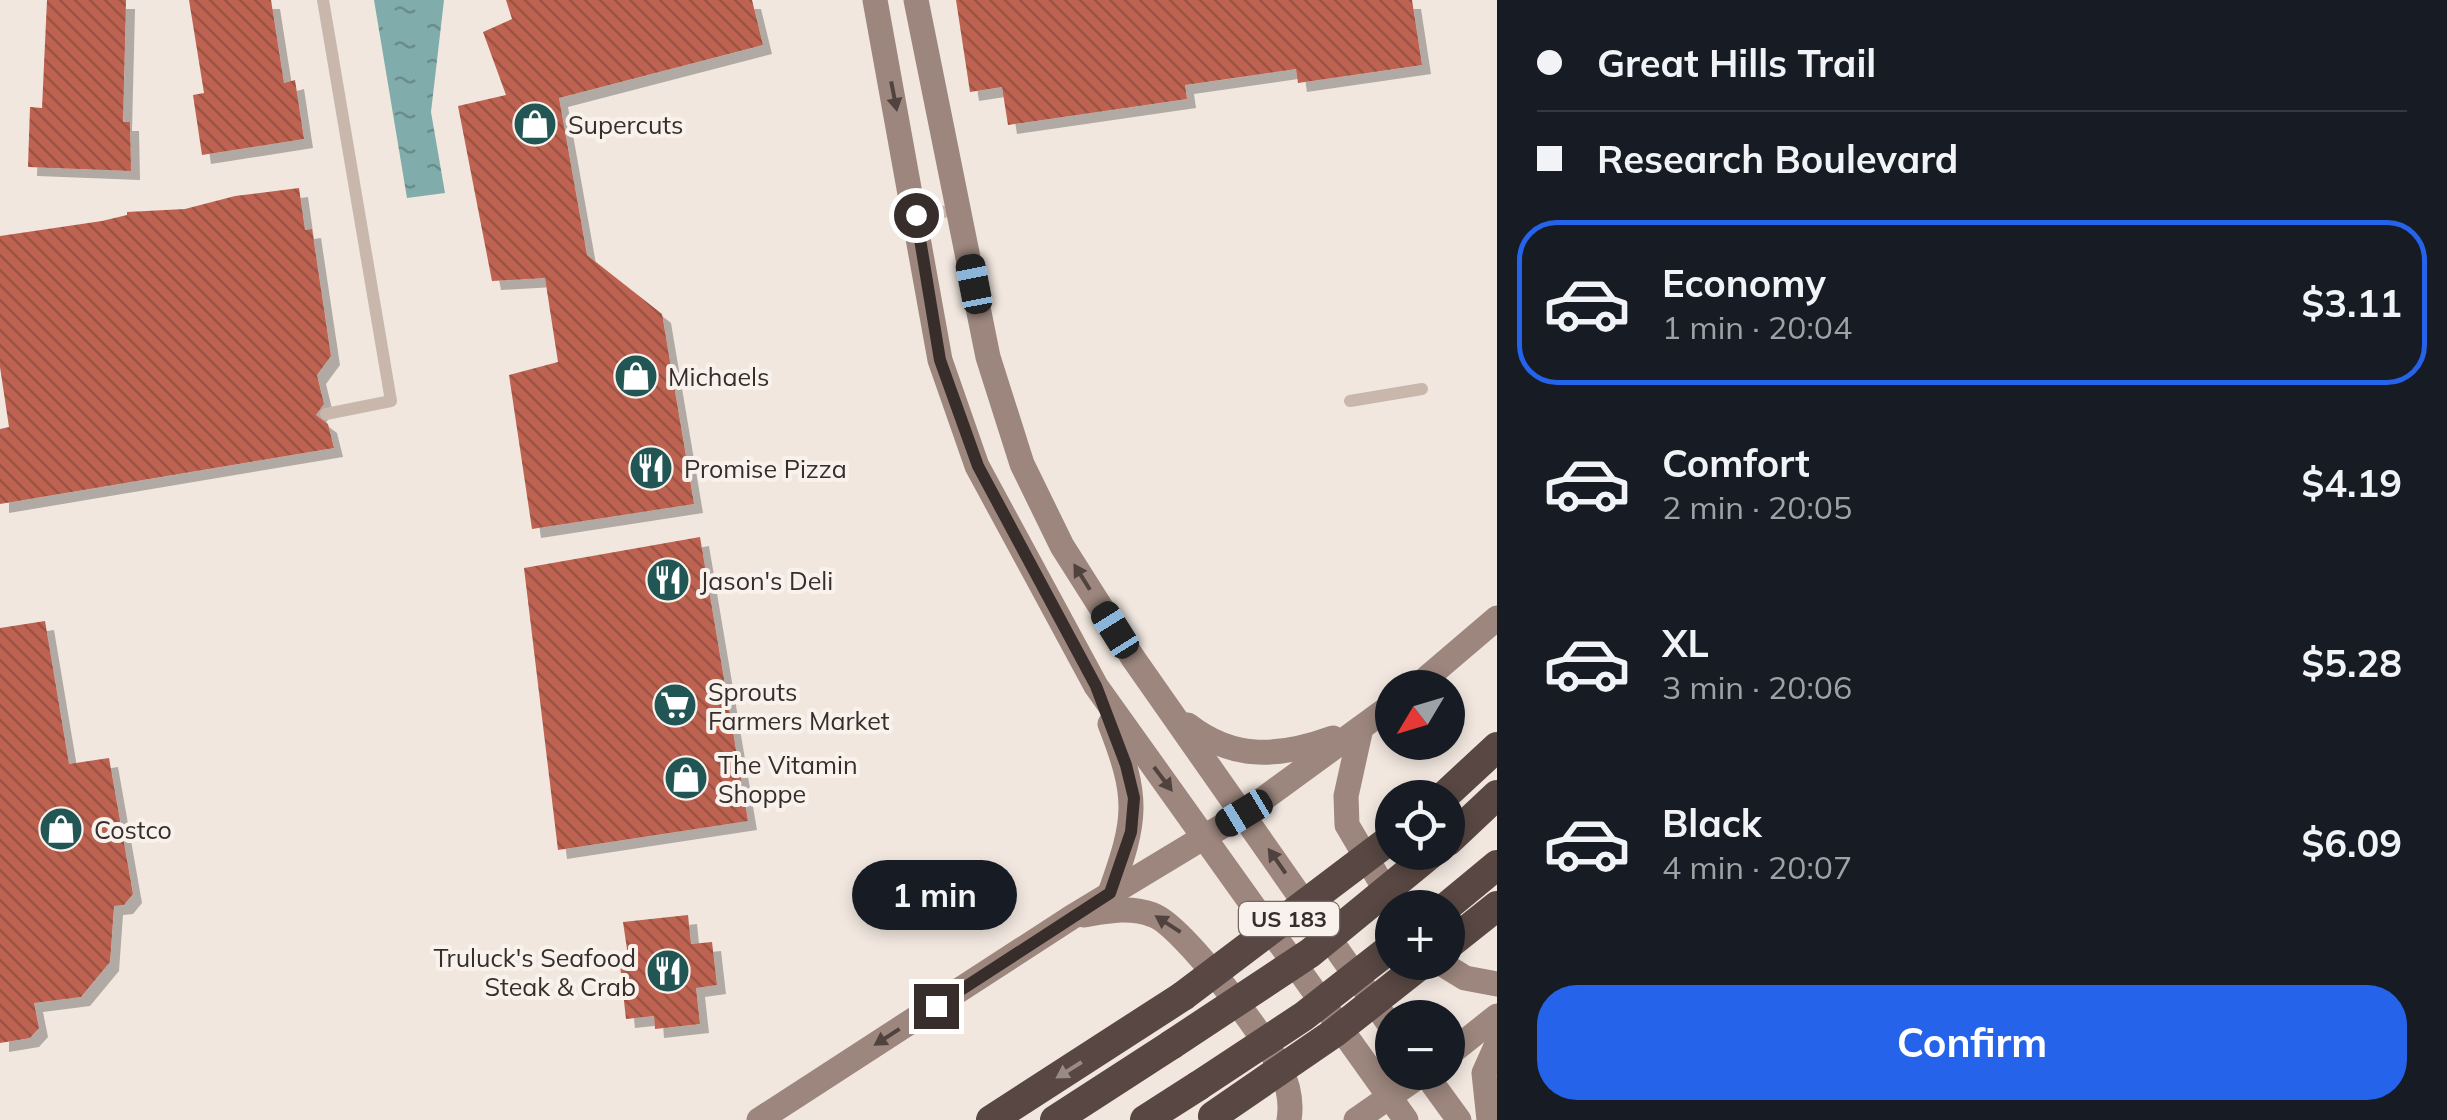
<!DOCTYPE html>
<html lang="en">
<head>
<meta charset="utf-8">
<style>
  :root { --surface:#171b24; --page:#20242c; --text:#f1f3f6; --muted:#9ea1a6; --line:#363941; --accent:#2563eb }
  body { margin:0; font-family:Mulish,sans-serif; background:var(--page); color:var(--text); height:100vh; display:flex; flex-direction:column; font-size:38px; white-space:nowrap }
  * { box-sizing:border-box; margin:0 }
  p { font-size:32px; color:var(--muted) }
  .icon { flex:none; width:55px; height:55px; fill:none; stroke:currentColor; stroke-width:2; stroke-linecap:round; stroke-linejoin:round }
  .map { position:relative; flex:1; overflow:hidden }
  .details { display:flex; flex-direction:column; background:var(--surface); width:950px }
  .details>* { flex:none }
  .banner { display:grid; align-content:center; height:220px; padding:0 40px; background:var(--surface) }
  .needle { width:65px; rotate:232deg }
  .controls { position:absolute; left:1375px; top:670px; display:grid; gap:20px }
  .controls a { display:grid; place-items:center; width:90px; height:90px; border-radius:50%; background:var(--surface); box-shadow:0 5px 15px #0003; font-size:50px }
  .end { position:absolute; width:45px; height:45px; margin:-22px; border:12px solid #372d2a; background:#fff; box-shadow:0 0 0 5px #fff }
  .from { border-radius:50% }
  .bubble { position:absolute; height:70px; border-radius:35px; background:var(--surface); box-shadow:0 5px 15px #0003; font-size:32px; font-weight:700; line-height:70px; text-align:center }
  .car { position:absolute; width:30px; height:60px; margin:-30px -15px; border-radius:12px; box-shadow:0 0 8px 2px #0007; background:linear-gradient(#222 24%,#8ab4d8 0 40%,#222 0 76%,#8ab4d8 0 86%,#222 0) }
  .banner b { display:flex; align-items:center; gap:35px; height:95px; font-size:38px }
  .banner b+b { border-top:2px solid var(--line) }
  .banner i { width:25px; height:25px; background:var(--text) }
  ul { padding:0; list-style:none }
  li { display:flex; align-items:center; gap:30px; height:165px; margin:0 20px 15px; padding:0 20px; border:5px solid transparent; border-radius:40px }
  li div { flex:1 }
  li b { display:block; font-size:38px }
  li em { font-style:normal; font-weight:700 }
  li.active { border-color:var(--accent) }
  li>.icon { width:90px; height:90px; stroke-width:1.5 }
  .cta { display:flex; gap:20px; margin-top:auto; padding:20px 40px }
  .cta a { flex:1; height:115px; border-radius:40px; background:var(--accent); color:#fff; font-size:40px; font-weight:700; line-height:115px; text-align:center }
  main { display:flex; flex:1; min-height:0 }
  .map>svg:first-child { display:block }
  .water { fill:url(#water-ripples) }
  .building { fill:url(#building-back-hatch); filter:url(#shadow) }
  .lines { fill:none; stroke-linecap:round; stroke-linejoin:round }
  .lane { stroke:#c9b7ac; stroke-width:12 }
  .secondary { stroke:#9c867d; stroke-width:25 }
  .highway { stroke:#584742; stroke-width:30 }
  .highway-bridge { stroke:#584742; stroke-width:30 }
  .oneway { fill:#50433f }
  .oneway2 { fill:#988b86 }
  .route { stroke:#372d2a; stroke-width:12 }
  .labels { text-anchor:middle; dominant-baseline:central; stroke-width:8; stroke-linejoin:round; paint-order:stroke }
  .shield { fill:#f9f2ec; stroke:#716864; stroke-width:2.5 }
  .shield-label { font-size:22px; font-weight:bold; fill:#372d2a }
  .poi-label { font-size:25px; fill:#372d2a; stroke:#f9f2ec; text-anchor:start }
</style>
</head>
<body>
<main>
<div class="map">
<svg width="1497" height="1120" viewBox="0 0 1497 1120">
  <defs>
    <pattern id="water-ripples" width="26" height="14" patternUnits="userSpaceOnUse" patternTransform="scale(2.5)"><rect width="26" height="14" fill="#80adab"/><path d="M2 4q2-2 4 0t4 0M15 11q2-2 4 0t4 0" fill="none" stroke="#6a8d8b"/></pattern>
    <pattern id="building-back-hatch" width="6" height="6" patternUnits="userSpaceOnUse" patternTransform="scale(2.5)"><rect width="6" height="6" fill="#be6351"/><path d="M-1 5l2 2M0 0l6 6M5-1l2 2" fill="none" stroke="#9b5243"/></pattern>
    <filter id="shadow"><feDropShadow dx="9" dy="9" stdDeviation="0" flood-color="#0004"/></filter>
  </defs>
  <rect width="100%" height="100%" fill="#f1e7df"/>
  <!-- water -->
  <polygon class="water" points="374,0 444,0 431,112 445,193 407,198"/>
  <!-- building -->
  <g class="building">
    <polygon points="47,0 126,0 123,122 130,122 131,171 28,167 30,107 42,108"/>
    <polygon points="189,0 271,0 284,83 295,80 304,139 202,155 193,95 204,93"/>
    <polygon points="506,0 752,0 763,45 559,98 587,255 662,314 694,504 532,529 509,375 558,362 545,278 492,281 458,106 506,95 483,32 512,19"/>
    <polygon points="956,0 1412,0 1422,65 1298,83 1296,69 1185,85 1187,99 1008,125 1002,87 970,92"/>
    <polygon points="299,188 305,230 312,229 331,356 317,375 324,404 316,415 328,424 334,448 0,504 0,429 9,427 0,367 0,236 102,221 127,215 127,212 185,209 235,196"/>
    <polygon points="700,537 748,821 558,850 524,568"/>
    <polygon points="45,621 69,764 109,758 133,894 124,905 114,906 110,962 81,997 34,1003 39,1028 30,1038 0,1043 0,628"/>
    <polygon points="688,915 691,944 712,942 717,985 696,988 700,1024 655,1029 654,1016 626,1019 619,956 628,956 623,922"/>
  </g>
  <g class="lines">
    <!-- lane -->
    <g class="lane">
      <polyline points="323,0 391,401 326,414"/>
      <polyline points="916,215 959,210"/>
      <polyline points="1350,401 1422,389"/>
    </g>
    <!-- secondary -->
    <g class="secondary">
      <polyline points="875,0 940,360 977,466 1096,686 1406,1120"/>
      <polyline points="916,0 988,357 1022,464 1062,546 1133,658 1392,1028"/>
      <polyline points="1415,688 1497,618"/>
      <path d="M1188,725c46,36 92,32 145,13"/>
      <polyline points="1361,728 1346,796 1347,825 1396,908"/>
      <path d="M1110,893c27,-75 29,-95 0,-169"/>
      <path d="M1084,915c23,-4 46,-9 69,0 29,10 113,122 127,153 8,16 12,34 9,52"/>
      <polyline points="1439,962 1465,978 1497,984"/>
      <polyline points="1448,1055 1497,1016"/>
      <polyline points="1424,1072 1459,1120"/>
      <polyline points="759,1120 1072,917 1244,813 1392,705"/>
      <polyline points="1356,1120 1425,1072"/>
      <polyline points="1489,1120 1484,1073 1497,1044"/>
    </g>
    <!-- highway -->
    <g class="highway">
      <polyline points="1442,798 1497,747"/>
      <polyline points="1448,841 1497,795"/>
      <polyline points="1445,908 1497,865"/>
      <polyline points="1448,945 1497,906"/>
      <polyline points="991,1120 1183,996"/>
      <polyline points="1055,1120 1171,1045"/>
      <polyline points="1145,1120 1198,1086"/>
    </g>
    <!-- highway-bridge -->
    <g class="highway-bridge">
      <polyline points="1183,996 1392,838"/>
      <polyline points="1171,1045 1310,953 1433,852"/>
      <polyline points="1198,1086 1304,1016 1392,947"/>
      <polyline points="1213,1116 1334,1033 1424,962"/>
    </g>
  </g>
  <!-- one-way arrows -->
  <defs><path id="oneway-solid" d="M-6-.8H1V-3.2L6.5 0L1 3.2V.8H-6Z" transform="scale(2.5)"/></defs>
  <g class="oneway">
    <use href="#oneway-solid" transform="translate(894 96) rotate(79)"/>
    <use href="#oneway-solid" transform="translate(1082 577) rotate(-122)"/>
    <use href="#oneway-solid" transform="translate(1163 779) rotate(53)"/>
    <use href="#oneway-solid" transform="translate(1277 861) rotate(-125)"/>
    <use href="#oneway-solid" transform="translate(1168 924) rotate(-147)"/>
    <use href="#oneway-solid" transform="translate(887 1037) rotate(147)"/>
  </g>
  <use class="oneway2" href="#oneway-solid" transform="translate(1069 1070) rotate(148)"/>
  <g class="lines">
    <!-- route -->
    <polyline class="route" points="916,215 940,360 978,466 1096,686 1126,765 1134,798 1131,832 1110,893 936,1006"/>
  </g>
  <!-- icons -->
  <defs>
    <symbol id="shop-disc" viewBox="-11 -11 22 22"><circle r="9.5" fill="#225655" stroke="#f9f2ec"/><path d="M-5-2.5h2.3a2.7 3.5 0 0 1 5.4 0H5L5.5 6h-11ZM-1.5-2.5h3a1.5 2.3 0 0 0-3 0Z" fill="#fff"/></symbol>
    <symbol id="restaurant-disc" viewBox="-11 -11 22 22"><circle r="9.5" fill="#225655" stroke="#f9f2ec"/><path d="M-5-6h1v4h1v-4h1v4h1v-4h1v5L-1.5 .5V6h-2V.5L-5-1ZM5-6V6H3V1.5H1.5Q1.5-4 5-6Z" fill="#fff"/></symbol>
    <symbol id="supermarket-disc" viewBox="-11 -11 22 22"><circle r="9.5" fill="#225655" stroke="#f9f2ec"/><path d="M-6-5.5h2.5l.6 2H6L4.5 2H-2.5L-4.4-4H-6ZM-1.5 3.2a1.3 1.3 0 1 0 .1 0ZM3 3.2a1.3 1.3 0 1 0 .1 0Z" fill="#fff"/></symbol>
  </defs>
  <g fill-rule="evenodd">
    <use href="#shop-disc" x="510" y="99" width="50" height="50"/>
    <use href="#shop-disc" x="611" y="351" width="50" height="50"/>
    <use href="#restaurant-disc" x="626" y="443" width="50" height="50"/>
    <use href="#restaurant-disc" x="643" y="555" width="50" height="50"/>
    <use href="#supermarket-disc" x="650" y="680" width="50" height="50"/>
    <use href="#shop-disc" x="661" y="753" width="50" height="50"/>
    <use href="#shop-disc" x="36" y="804" width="50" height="50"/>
    <use href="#restaurant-disc" x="643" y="946" width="50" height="50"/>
  </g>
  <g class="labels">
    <!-- shield labels -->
    <rect class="shield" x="1239" y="902" width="100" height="34" rx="8"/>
    <g class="shield-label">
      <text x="1289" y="919">US 183</text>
    </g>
    <!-- poi labels -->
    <g class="poi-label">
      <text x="568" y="124">Supercuts</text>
      <text x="668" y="376">Michaels</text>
      <text x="684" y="468">Promise Pizza</text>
      <text x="700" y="580">Jason's Deli</text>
      <text x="708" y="691">Sprouts<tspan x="708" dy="29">Farmers Market</tspan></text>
      <text x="718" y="764">The Vitamin<tspan x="718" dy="29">Shoppe</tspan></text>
      <text x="94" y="829">Costco</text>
      <text x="636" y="957" text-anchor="end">Truluck's Seafood<tspan x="636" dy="29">Steak &amp; Crab</tspan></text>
    </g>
  </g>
</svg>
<div class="controls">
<a><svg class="needle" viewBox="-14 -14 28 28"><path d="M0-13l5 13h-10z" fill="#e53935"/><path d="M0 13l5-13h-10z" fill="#9ea1a6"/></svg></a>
<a><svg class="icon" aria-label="locate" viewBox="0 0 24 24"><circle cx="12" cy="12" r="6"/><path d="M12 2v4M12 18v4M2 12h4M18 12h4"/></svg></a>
<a>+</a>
<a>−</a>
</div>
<i class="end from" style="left:916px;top:215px"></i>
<i class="end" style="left:936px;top:1006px"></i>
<div class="bubble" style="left:852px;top:860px;width:165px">1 min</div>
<i class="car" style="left:974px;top:284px;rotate:349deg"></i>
<i class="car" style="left:1115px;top:630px;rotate:328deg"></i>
<i class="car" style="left:1244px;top:813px;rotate:239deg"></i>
</div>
<section class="details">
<div class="banner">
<b><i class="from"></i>Great Hills Trail</b>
<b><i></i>Research Boulevard</b>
</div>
<ul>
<li class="active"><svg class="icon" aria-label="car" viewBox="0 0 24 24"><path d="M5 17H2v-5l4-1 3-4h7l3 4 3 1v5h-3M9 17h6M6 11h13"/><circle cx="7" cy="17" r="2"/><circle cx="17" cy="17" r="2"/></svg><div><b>Economy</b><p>1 min · 20:04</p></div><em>$3.11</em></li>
<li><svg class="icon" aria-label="car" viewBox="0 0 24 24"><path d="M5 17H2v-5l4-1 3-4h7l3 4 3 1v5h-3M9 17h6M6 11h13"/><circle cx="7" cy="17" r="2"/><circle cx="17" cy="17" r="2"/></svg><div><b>Comfort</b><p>2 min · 20:05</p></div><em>$4.19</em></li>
<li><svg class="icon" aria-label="car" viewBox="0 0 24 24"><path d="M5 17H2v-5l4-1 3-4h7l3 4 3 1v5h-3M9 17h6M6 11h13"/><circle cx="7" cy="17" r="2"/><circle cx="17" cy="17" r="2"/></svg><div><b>XL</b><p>3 min · 20:06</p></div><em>$5.28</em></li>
<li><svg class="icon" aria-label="car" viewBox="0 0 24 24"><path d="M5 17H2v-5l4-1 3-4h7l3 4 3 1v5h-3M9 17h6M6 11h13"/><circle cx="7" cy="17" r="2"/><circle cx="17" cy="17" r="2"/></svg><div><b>Black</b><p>4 min · 20:07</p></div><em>$6.09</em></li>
</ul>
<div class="cta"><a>Confirm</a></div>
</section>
</main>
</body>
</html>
